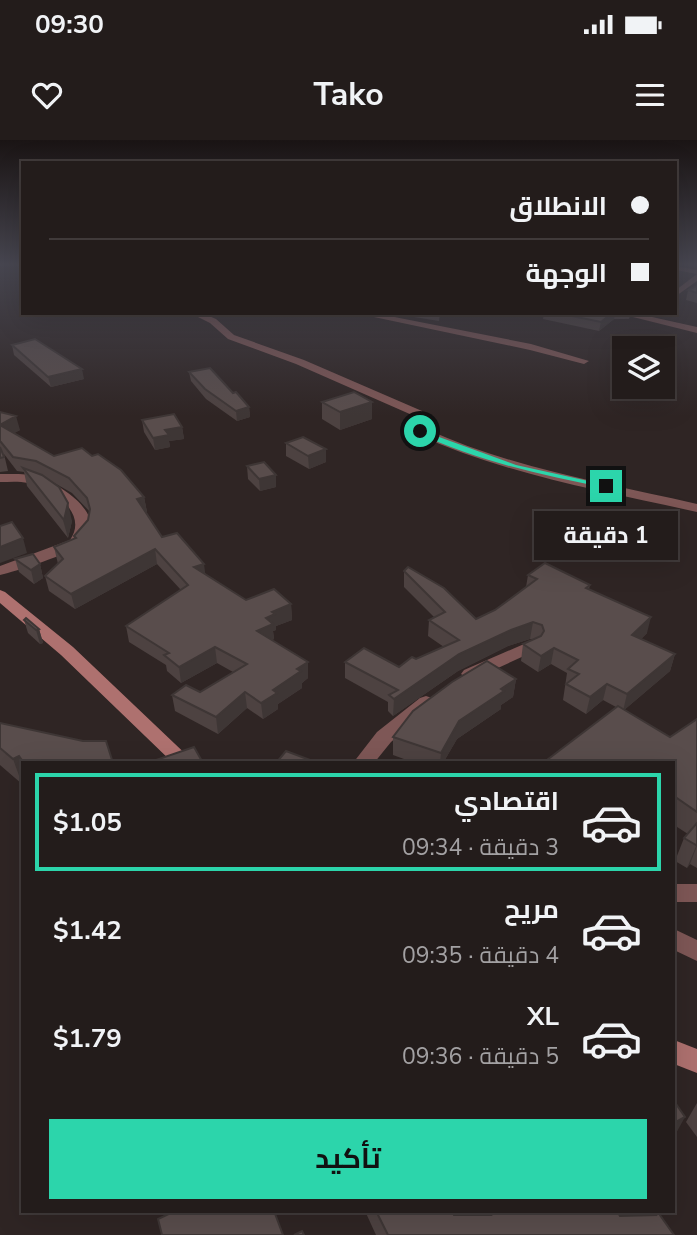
<!DOCTYPE html>
<html lang="ar">
<head>
<meta charset="utf-8">
<style>
  :root { --surface:#231c1b; --page:#2b2524; --text:#f1f3f6; --muted:#a3a1a3; --line:#403a3a; --accent:#2cd5ab }
  body { margin:0; font-family:"Nunito Sans",Cairo,sans-serif; background:var(--page); color:var(--text); direction:rtl; height:100vh; display:flex; flex-direction:column; font-size:26px; white-space:nowrap }
  * { box-sizing:border-box; margin:0 }
  p { font-size:23px; color:var(--muted) }
  .icon { flex:none; width:38px; height:38px; fill:none; stroke:currentColor; stroke-width:2; stroke-linecap:round; stroke-linejoin:round }
  .map { position:relative; flex:1; overflow:hidden; direction:ltr }
  .details { position:absolute; left:21px; top:621px; width:654px; height:452px; display:flex; flex-direction:column; background:var(--surface); border-radius:0px; box-shadow:0 7px 28px #0002,0 0 0 2px var(--line); direction:rtl }
  .details>* { flex:none }
  .hud { position:absolute; left:21px; top:21px; width:656px; height:154px; border-radius:0px; box-shadow:0 7px 28px #0002,0 0 0 2px var(--line); direction:rtl; display:grid; align-content:center; height:154px; padding:0 28px; background:var(--surface) }
  .controls { position:absolute; left:612px; top:196px; display:grid; gap:14px }
  .controls a { display:grid; place-items:center; width:63px; height:63px; border-radius:0px; background:var(--surface); box-shadow:0 7px 28px #0002,0 0 0 2px var(--line); font-size:35px }
  .end { position:absolute; width:32px; height:32px; margin:-16px; border:9px solid #2cd5ab; background:#111; box-shadow:0 0 0 4px #111 }
  .from { border-radius:50% }
  .bubble { position:absolute; height:49px; border-radius:0px; background:var(--surface); box-shadow:0 7px 28px #0002,0 0 0 2px var(--line); font-size:23px; font-weight:700; line-height:49px; text-align:center; direction:rtl }
  .hud b { display:flex; align-items:center; gap:24px; height:66px; font-size:26px }
  .hud b+b { border-top:2px solid var(--line) }
  .hud i { width:18px; height:18px; background:var(--text) }
  ul { padding:12px 0 0; list-style:none }
  li { display:flex; align-items:center; gap:21px; height:98px; margin:0 14px 10px; padding:0 14px; border:4px solid transparent; border-radius:0px }
  li div { flex:1 }
  li b { display:block; font-size:26px }
  li em { font-style:normal; font-weight:700 }
  li.selected { border-color:var(--accent) }
  li>.icon { width:63px; height:63px; stroke-width:1.5 }
  .primary-button { display:flex; gap:14px; margin-top:auto; padding:14px 28px }
  .primary-button a { flex:1; height:80px; border-radius:0px; background:var(--accent); color:#111; font-size:28px; font-weight:700; line-height:80px; text-align:center }
  .status { display:flex; justify-content:space-between; align-items:center; height:49px; padding:0 35px; background:var(--surface); direction:ltr }
  .status svg { height:19px; fill:currentColor }
  header { display:flex; justify-content:space-between; align-items:center; height:91px; padding:0 28px; background:var(--surface); font-size:32px; font-weight:700 }
  .map>svg:first-child { display:block }
  .lines { fill:none; stroke-linecap:round; stroke-linejoin:round }
  .minor { fill:#7e5756; fill-rule:evenodd }
  .secondary { fill:#ae716f; fill-rule:evenodd }
  .wall { fill:#4d4241 }
  .shaded-wall { fill:#3e3635 }
  .building { fill:#594d4c; stroke:#3e3635; stroke-width:2 }
  .route { fill:#2cd5ab }
</style>
</head>
<body>
<div class="status"><b>09:30</b><svg viewBox="0 0 49 12"><path d="M0 12V9h3v3zM5 12V6h3v6zM10 12V3h3v9zM15 12V0h3v12zM26 1h20v11H26zM47 4h2v5h-2z"/></svg></div>
<header><svg class="icon" aria-label="menu" viewBox="0 0 24 24"><path d="M4 6h16M4 12h16M4 18h16"/></svg>Tako<svg class="icon" aria-label="heart" viewBox="0 0 24 24"><path d="M12 20l-8-8c-3-5 5-10 8-4 3-6 11-1 8 4z"/></svg></header>
<div class="map">
<svg width="697" height="1095" viewBox="0 0 697 1095">
  <rect width="100%" height="100%" fill="#2f2524"/>
  <g class="lines">
    <!-- minor -->
    <g class="minor">
      <polygon points="676,126 697,130 697,134 676,130"/>
      <polygon points="697,134 697,141 676,156 676,150"/>
      <path d="M190,173h12l14,6 18,16 70,25 118,51 4,18c86,39 179,54 271,75v8c-95,-21 -192,-38 -281,-78l-4,-19 -116,-51 -68,-25 -18,-16z"/>
      <polygon points="355,173 374,173 531,204 589,221 584,224 530,210"/>
      <polygon points="617,173 634,173 697,187 697,193"/>
      <path d="M0,334c13,0 25,-1 38,3 24,8 74,40 43,68 -9,8 -67,27 -81,30v-9l70,-26c19,-27 -18,-52 -42,-57 -9,-2 -19,-1 -28,-1z"/>
      <polygon points="531,501 537,502 539,506 537,510 476,538 470,540 461,534 464,530"/>
      <polygon points="426,556 432,558 435,562 432,566 391,602 374,623 353,623 377,592 420,558"/>
      <rect x="674" y="744" width="23" height="18"/>
      <polygon points="674,789 697,800 697,821 674,810"/>
      <polygon points="441,1071 472,1071 483,1095 452,1095"/>
    </g>
    <!-- secondary -->
    <g class="secondary">
      <polygon points="0,450 5,452 73,507 195,623 173,623 61,515 0,463"/>
      <polygon points="674,900 697,909 697,933 674,924"/>
    </g>
  </g>
  <!-- wall -->
  <g class="wall">
    <polygon points="679,123 697,123 697,127"/>
    <polygon points="697,146 697,163 686,160 688,150"/>
    <polygon points="389,173 440,173 439,181"/>
    <polygon points="543,173 631,173 629,179 614,179 599,191 543,179 544,174"/>
    <polygon points="12,205 84,239 51,247 14,215"/>
    <polygon points="189,232 233,253 249,267 250,277 237,281 206,259 191,241"/>
    <polygon points="322,262 372,279 340,290 322,279"/>
    <polygon points="0,272 20,290 14,293 54,316 144,357 147,372 145,372 162,397 205,435 246,460 291,464 292,480 276,486 276,490 273,491 274,499 272,500 308,538 302,543 302,548 278,564 278,569 263,579 247,568 218,594 175,571 172,555 200,552 233,532 217,523 181,543 167,531 166,525 129,502 126,486 181,450 157,424 75,469 49,451 45,436 58,424 54,407 74,399 74,396 88,380 90,372 72,353 49,340 72,381 68,398 27,346 24,332 17,331 4,314 8,331 0,332"/>
    <polygon points="142,280 182,287 184,299 169,301 170,307 155,310 144,292"/>
    <polygon points="286,303 326,309 326,322 309,329 286,316"/>
    <polygon points="247,326 276,347 260,351 248,339"/>
    <polygon points="15,419 40,424 43,438 34,444 19,432"/>
    <polygon points="404,431 476,479 495,470 526,447 528,435 590,445 589,449 647,493 641,499 675,514 670,531 624,570 670,597 697,579 697,728 690,724 687,728 675,721 684,698 688,694 674,685 674,623 616,567 603,560 586,574 563,560 567,533 551,524 538,532 521,521 523,504 534,499 530,499 508,506 458,531 393,576 388,571 388,562 345,538 345,522 399,527 444,507 428,496 429,480 434,477 404,447"/>
    <polygon points="24,480 39,489 43,503 40,504 28,493"/>
    <polygon points="516,539 513,557 501,565 501,569 457,599 443,623 415,623 393,615 393,597"/>
    <polygon points="0,583 113,623 23,623 23,644 22,644 0,625"/>
    <polygon points="697,963 697,997 686,982"/>
    <polygon points="365,1071 453,1071 454,1075 476,1075 475,1071 617,1071 620,1076 640,1076 643,1071 657,1071 674,1095 376,1095"/>
  </g>
  <!-- shaded-wall -->
  <g class="shaded-wall">
    <polygon points="612,173 615,173 614,179 599,191 601,182"/>
    <polygon points="82,229 84,239 51,247 48,237"/>
    <polygon points="372,262 372,279 340,290 340,272"/>
    <polygon points="249,267 250,277 237,281 236,271"/>
    <polygon points="16,276 20,290 4,299 0,285"/>
    <polygon points="182,287 184,299 169,301 170,307 155,310 153,298 165,290"/>
    <polygon points="326,309 326,322 309,329 308,316"/>
    <polygon points="276,335 276,347 260,351 259,339"/>
    <polygon points="144,357 147,372 139,373 137,359"/>
    <polygon points="68,363 72,381 68,398 63,380"/>
    <polygon points="23,398 27,413 0,423 0,407"/>
    <polygon points="155,409 157,424 75,469 71,454"/>
    <polygon points="40,424 43,438 34,444 31,430"/>
    <polygon points="204,424 206,439 194,427"/>
    <polygon points="291,464 292,480 276,486 276,490 273,491 274,499 259,507 257,491 266,478 272,472"/>
    <polygon points="651,477 647,493 628,511 632,495"/>
    <polygon points="533,482 530,499 508,506 458,531 393,576 394,559 459,514 511,490"/>
    <polygon points="39,489 43,503 40,504 36,490"/>
    <polygon points="215,507 217,523 181,543 179,527"/>
    <polygon points="554,508 551,524 538,532 541,516"/>
    <polygon points="675,514 670,531 623,571 627,554"/>
    <polygon points="308,522 308,538 302,543 302,548 278,564 278,569 263,579 261,563 273,550 297,529"/>
    <polygon points="516,539 513,557 501,565 501,569 457,599 443,623 440,623 441,613 459,581"/>
    <polygon points="607,544 603,560 586,574 590,557"/>
    <polygon points="245,552 247,568 218,594 216,577"/>
    <polygon points="19,616 23,628 23,644 22,644 13,619"/>
    <polygon points="697,704 697,706 690,724 687,728"/>
    <polygon points="685,977 674,997 674,983"/>
  </g>
  <!-- building -->
  <g class="building">
    <polygon points="697,146 697,153 688,150"/>
    <polygon points="557,173 612,173 601,182"/>
    <polygon points="35,199 82,229 48,237 12,205"/>
    <polygon points="210,228 233,253 236,252 249,267 236,271 205,249 189,232"/>
    <polygon points="354,252 372,262 340,272 322,262"/>
    <polygon points="0,272 16,276 0,285 54,316 82,308 92,316 98,314 121,330 144,357 137,359 162,397 177,393 204,424 194,427 246,460 274,449 291,464 272,472 275,474 266,478 273,484 257,491 308,522 297,529 301,531 273,550 277,553 261,563 245,552 216,577 172,555 186,545 200,552 247,524 215,507 179,527 164,515 169,513 126,486 188,445 155,409 71,454 45,436 63,419 54,407 76,398 74,396 88,380 90,369 87,358 69,338 36,321 13,317 0,301"/>
    <polygon points="174,274 182,287 165,290 169,295 153,298 142,280"/>
    <polygon points="303,297 326,309 308,316 286,303"/>
    <polygon points="0,307 4,317 0,318"/>
    <polygon points="264,322 276,335 259,339 247,326"/>
    <polygon points="23,328 42,335 59,347 68,363 64,380"/>
    <polygon points="12,382 23,398 0,407 0,386"/>
    <polygon points="33,414 40,424 31,430 15,419"/>
    <polygon points="545,423 590,445 586,448 651,477 632,495 675,514 627,554 607,544 590,557 566,544 579,534 568,529 578,520 554,508 541,516 523,504 541,496 544,491 542,485 533,482 511,490 459,514 394,559 389,555 398,550 345,522 364,508 399,527 412,517 416,519 459,500 429,480 445,472 404,431 408,427 444,448 476,479 495,470 537,439 528,435"/>
    <polygon points="26,478 39,489 36,490 24,480"/>
    <polygon points="487,521 516,539 501,549 504,551 459,581 441,613 393,597 413,571 452,542"/>
    <polygon points="618,566 670,597 697,579 697,672 674,656 674,623 543,623"/>
    <polygon points="0,583 83,601 106,601 113,623 24,623 19,616 13,619 0,608"/>
    <polygon points="194,607 203,623 154,623 153,621"/>
    <polygon points="286,611 318,623 276,623"/>
    <polygon points="697,683 697,704 696,705 684,698"/>
    <polygon points="674,961 685,977 674,983"/>
    <polygon points="175,1071 274,1071 283,1095 162,1095 158,1079"/>
    <polygon points="376,1071 453,1071 454,1075 491,1075 489,1071 617,1071 620,1076 656,1075 654,1071 657,1071 674,1095 388,1095"/>
    <polygon points="302,1091 304,1095 294,1095"/>
  </g>
  <!-- sky -->
  <linearGradient id="sky" x2="0" y2="1"><stop stop-color="#1a1414"/><stop offset="0.45" stop-color="#474650"/><stop offset="1" stop-color="#474650" stop-opacity="0"/></linearGradient>
  <rect width="697" height="276" fill="url(#sky)"/>
  <!-- route -->
  <path class="route" d="M417,289l99,36 95,21 -5,2c-65,-13 -128,-27 -189,-55z"/>
</svg>
<div class="controls">
<a><svg class="icon" aria-label="layers" viewBox="0 0 24 24"><path d="M12 4l9 5-9 5-9-5zM3 14l9 5 9-5"/></svg></a>
</div>
<i class="end from" style="left:420px;top:291px"></i>
<i class="end" style="left:606px;top:346px"></i>
<div class="bubble" style="left:534px;top:371px;width:144px">1 دقيقة</div>
<div class="hud">
<b><i class="from"></i>الانطلاق</b>
<b><i></i>الوجهة</b>
</div>
<section class="details">
<ul>
<li class="selected"><svg class="icon" aria-label="car" viewBox="0 0 24 24"><path d="M5 17H2v-5l4-1 3-4h7l3 4 3 1v5h-3M9 17h6M6 11h13"/><circle cx="7" cy="17" r="2"/><circle cx="17" cy="17" r="2"/></svg><div><b>اقتصادي</b><p>3 دقيقة · 09:34</p></div><em>$1.05</em></li>
<li><svg class="icon" aria-label="car" viewBox="0 0 24 24"><path d="M5 17H2v-5l4-1 3-4h7l3 4 3 1v5h-3M9 17h6M6 11h13"/><circle cx="7" cy="17" r="2"/><circle cx="17" cy="17" r="2"/></svg><div><b>مريح</b><p>4 دقيقة · 09:35</p></div><em>$1.42</em></li>
<li><svg class="icon" aria-label="car" viewBox="0 0 24 24"><path d="M5 17H2v-5l4-1 3-4h7l3 4 3 1v5h-3M9 17h6M6 11h13"/><circle cx="7" cy="17" r="2"/><circle cx="17" cy="17" r="2"/></svg><div><b>XL</b><p>5 دقيقة · 09:36</p></div><em>$1.79</em></li>
</ul>
<div class="primary-button"><a>تأكيد</a></div>
</section>
</div>
</body>
</html>
